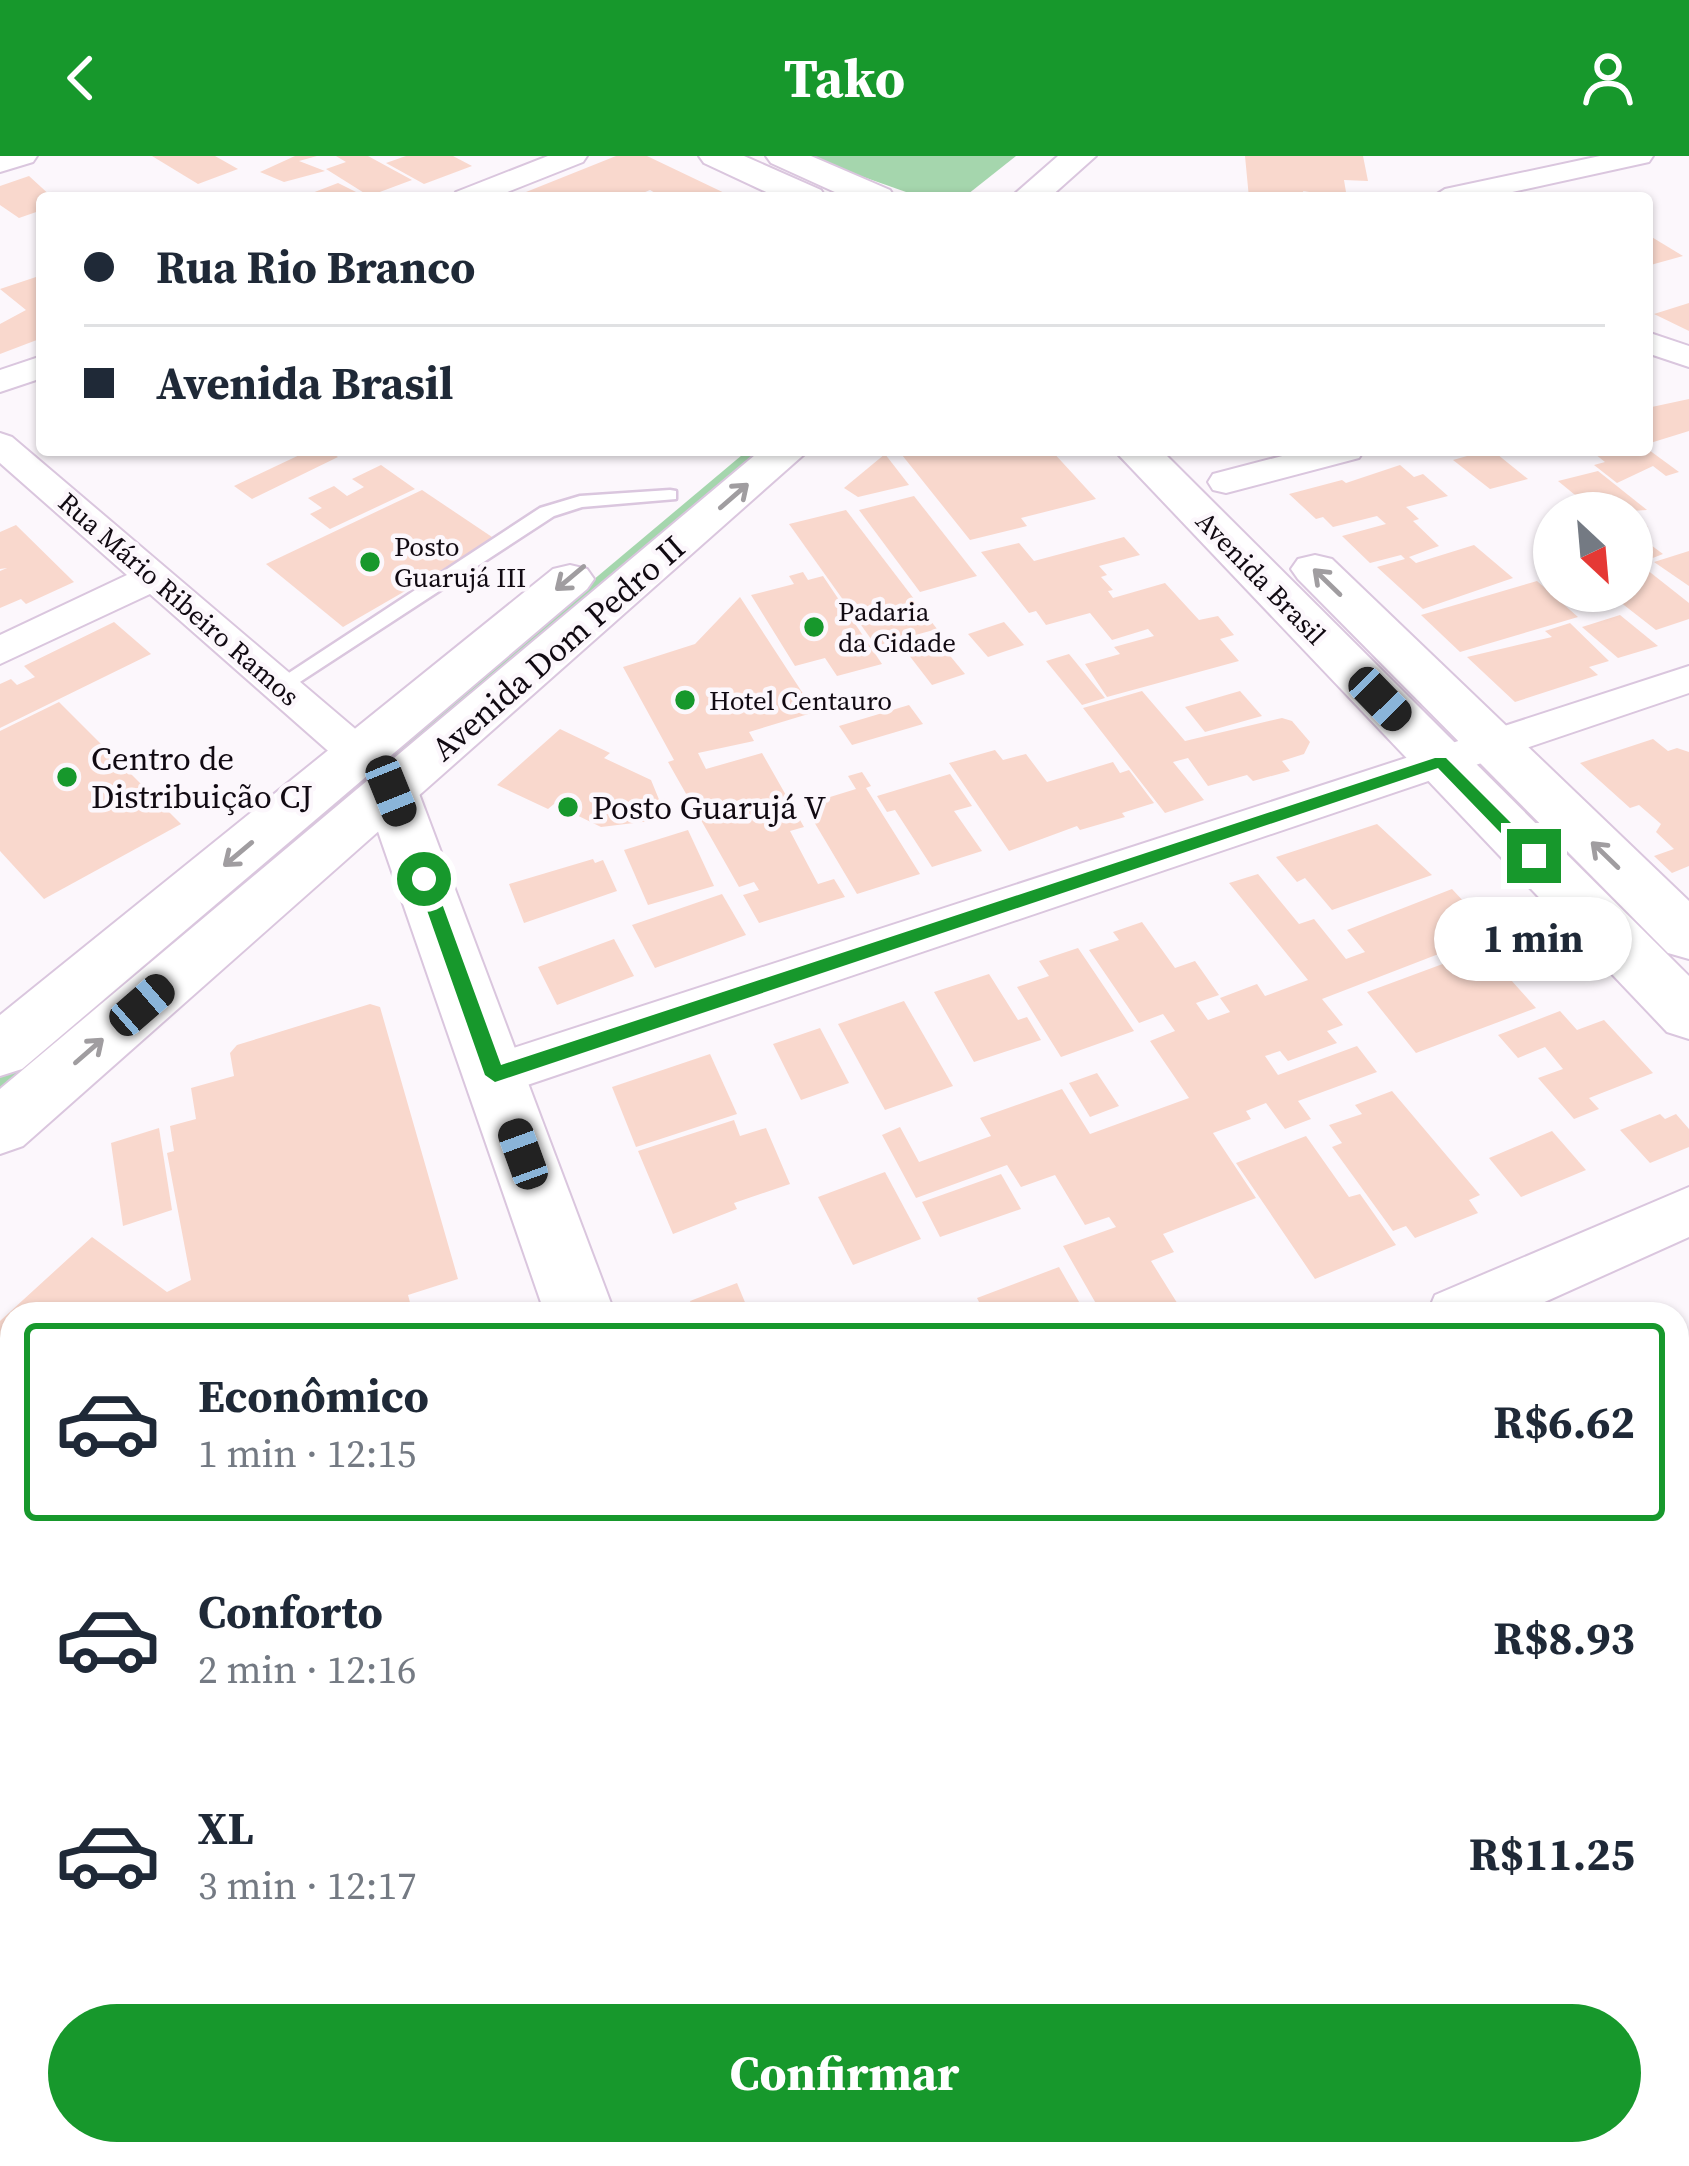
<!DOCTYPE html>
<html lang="pt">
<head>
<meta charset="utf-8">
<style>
  :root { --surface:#fff; --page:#f2f2f3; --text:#1f2937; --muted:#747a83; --line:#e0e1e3; --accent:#17982c }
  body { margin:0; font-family:"Source Serif 4",serif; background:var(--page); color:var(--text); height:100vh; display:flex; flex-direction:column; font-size:45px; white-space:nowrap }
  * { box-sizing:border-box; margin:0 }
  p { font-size:39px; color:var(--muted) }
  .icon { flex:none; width:66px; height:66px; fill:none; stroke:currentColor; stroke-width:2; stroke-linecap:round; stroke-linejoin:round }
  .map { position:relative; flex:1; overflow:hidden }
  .side { position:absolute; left:0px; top:1146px; width:1689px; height:864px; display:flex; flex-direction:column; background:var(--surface); border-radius:36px 36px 0 0; box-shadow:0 3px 9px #0004 }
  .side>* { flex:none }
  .hud { position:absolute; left:36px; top:36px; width:1617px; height:264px; border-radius:12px; box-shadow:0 3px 9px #0004; display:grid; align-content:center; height:264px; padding:0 48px; background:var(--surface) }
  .needle { width:78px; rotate:154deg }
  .controls { position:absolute; left:1533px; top:336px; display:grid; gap:24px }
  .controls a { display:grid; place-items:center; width:120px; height:120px; border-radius:50%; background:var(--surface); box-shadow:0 3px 9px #0004; font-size:60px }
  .end { position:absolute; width:54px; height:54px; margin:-27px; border:15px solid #17982c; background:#fff; box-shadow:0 0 0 6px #fff }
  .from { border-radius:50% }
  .bubble { position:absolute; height:84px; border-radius:42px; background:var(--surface); box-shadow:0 3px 9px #0004; font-size:39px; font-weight:700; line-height:84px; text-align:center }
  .car { position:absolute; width:36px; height:72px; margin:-36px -18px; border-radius:15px; box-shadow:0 0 9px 3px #0007; background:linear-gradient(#222 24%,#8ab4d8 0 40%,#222 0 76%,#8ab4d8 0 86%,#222 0) }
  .hud b { display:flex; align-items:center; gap:42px; height:114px; font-size:45px }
  .hud b+b { border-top:3px solid var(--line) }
  .hud i { width:30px; height:30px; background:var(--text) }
  ul { padding:21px 0 0; list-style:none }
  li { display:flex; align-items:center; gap:36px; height:198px; margin:0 24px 18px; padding:0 24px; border:6px solid transparent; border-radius:12px }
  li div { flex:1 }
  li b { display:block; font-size:45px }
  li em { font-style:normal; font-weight:700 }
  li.current { border-color:var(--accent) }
  li>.icon { width:108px; height:108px; stroke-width:1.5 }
  .action { display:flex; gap:24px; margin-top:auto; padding:24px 48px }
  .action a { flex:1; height:138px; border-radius:72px; background:var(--accent); color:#fff; font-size:48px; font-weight:700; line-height:138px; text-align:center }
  header { display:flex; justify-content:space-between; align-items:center; height:156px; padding:0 48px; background:var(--accent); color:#fff; font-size:54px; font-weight:700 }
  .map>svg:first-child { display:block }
  .built { fill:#faeafc }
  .green { fill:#a5d6ad }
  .building { fill:#f9d8cd }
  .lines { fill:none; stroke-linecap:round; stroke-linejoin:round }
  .lane-casing { stroke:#dac6de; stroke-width:5 }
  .street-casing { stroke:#dac6de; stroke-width:4 }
  .secondary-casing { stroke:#dac6de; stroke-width:4 }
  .primary-casing { stroke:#dac6de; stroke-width:4 }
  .lane { fill:#fff; fill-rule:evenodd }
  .street { fill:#fff; fill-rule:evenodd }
  .secondary { fill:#fff; fill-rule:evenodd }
  .primary { fill:#fff; fill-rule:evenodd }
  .oneway { stroke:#a09da0 }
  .route { fill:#17982c }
  .poi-dot { fill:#17982c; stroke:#fcf7fc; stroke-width:4.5 }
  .labels { text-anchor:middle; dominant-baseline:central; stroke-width:9; stroke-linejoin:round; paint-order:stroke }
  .far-poi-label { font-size:27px; fill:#110a12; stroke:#fcf7fc; text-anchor:start }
  .far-street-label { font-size:27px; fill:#110a12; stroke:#fcf7fc }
  .street-label { font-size:33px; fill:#110a12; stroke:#fcf7fc }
  .poi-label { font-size:33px; fill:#110a12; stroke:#fcf7fc; text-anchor:start }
</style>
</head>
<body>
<header><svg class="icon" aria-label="back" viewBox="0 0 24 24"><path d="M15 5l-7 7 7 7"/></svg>Tako<svg class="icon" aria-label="person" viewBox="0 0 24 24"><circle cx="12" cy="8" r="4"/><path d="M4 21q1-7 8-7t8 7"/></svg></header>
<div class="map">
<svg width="1689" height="2010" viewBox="0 0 1689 2010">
  <rect width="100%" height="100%" fill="#fcf7fc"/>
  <!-- built -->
  <polygon class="built" points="1689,1628 1689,2010 1197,2010 1219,1998 1677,1998 1677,1634"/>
  <!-- green -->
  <g class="green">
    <polygon points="804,0 1016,0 963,42 923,42"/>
    <polygon points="748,294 768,294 0,946 0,922"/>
  </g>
  <!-- building -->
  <g class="building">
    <polygon points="152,0 215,0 238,13 198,28"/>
    <polygon points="295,0 317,0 299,5 325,15 284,26 260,16"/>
    <polygon points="336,0 368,0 412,24 369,40 326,13 346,6"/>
    <polygon points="406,0 453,0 472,10 424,28 386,7"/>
    <polygon points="616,0 647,0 735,42 648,42 657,38 650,34 631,42 530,42 521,38"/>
    <polygon points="1245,0 1363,0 1368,25 1344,24 1347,42 1303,35 1305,42 1249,42"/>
    <polygon points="29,20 53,42 42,42 42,54 19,62 0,49 0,30"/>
    <polygon points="338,27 368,42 322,42 312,37"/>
    <polygon points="1650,80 1683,100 1647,110"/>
    <polygon points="42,119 42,182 0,198 0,168 26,154 0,133"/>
    <polygon points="1689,147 1689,175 1654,158"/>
    <polygon points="1689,243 1689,275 1647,288 1647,252"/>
    <polygon points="310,294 328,294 338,301 252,343 234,330"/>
    <polygon points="898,294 1051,294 1096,343 1021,362 1027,370 970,384"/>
    <polygon points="1488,294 1492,294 1528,323 1490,333 1453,304"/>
    <polygon points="1590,294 1649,294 1679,316 1666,320 1653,310 1617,327 1594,309 1605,306"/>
    <polygon points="885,298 909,329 858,341 844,332"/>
    <polygon points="381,309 415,333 330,373 310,358 322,352 308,342 334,330 347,340 364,331 352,323"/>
    <polygon points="1400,309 1414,321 1423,318 1448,340 1406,351 1419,363 1413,365 1439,390 1409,401 1416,407 1474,389 1513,422 1423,453 1377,411 1405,403 1401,399 1370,407 1342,380 1386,368 1377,360 1333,371 1323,361 1316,363 1289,338 1342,324 1346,327"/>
    <polygon points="1598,315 1647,354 1597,357 1558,325"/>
    <polygon points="422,334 495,383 343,471 266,408"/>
    <polygon points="914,340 977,420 920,436 859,354"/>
    <polygon points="846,354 937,473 876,490 789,368"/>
    <polygon points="1639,363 1648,371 1632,375 1663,398 1645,405 1632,394 1632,365"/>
    <polygon points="16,369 74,426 26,448 21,443 0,452 0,415 7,412 0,413 0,376"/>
    <polygon points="1124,381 1140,399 1099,410 1107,419 1101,421 1113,434 1108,435 1113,442 1165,427 1199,464 1218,460 1234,479 1220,483 1239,505 1107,541 1085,508 1120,498 1114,491 1154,480 1148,473 1112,484 1090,457 1046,469 1036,455 1029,457 981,396 1019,387 1034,405"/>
    <polygon points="1689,395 1689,430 1654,406"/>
    <polygon points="1632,402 1689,447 1689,463 1656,474 1606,435 1632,435"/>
    <polygon points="803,416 808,424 823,420 882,508 837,520 825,502 795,510 751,439 794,428 789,420"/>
    <polygon points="1537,425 1578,461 1460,496 1421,459"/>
    <polygon points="740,441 815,556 749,576 754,585 698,597 706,613 762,597 804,671 790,675 818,728 834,723 845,741 759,767 743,739 759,734 754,726 739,731 668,606 674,604 623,511 695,488"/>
    <polygon points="1620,459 1658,490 1618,502 1582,471"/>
    <polygon points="114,466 151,498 0,572 0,528 11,523 17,529 35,521 24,510"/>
    <polygon points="1004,466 1024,489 988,501 968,478"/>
    <polygon points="1570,467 1609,505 1589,511 1598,519 1515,546 1467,501 1552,481 1545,475"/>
    <polygon points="937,484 965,518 932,529 905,494"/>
    <polygon points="1069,498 1105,542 1082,549 1046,505"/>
    <polygon points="1142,535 1185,585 1282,562 1292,565 1310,586 1304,598 1282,605 1290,615 1253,625 1247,619 1208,630 1188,602 1173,606 1204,644 1165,657 1083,552"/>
    <polygon points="1240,535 1262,560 1205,576 1185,551"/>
    <polygon points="59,546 181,668 44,743 0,695 0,575"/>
    <polygon points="909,549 923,568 852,589 839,570"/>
    <polygon points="560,573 610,597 604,602 651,624 667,663 601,671 554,648 548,653 497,629"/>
    <polygon points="1653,583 1668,595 1677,592 1689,596 1689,710 1672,717 1654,700 1674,693 1656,676 1661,668 1639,649 1630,652 1580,607"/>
    <polygon points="995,594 1003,604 1026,598 1047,626 1113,606 1120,617 1129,614 1154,647 1122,657 1125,661 1080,674 1077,670 1009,695 949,607"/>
    <polygon points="862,616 871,630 866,632 920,718 857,738 804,649 856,633 848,620"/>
    <polygon points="950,618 972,650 954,655 982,695 932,711 895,654 887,656 877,640"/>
    <polygon points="1377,668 1432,719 1332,754 1305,722 1297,726 1276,701"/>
    <polygon points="688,674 714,730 648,749 624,694"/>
    <polygon points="593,703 595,707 603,704 617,735 524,767 509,728"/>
    <polygon points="1258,718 1299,768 1314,763 1346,803 1365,796 1347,774 1452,733 1493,777 1322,843 1343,869 1327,875 1337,887 1288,905 1280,895 1265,900 1278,919 1357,890 1377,916 1298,945 1311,963 1285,973 1266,947 1246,955 1251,963 1213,977 1256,1042 1163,1078 1174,1096 1151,1105 1184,1158 1102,1158 1063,1090 1116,1071 1109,1061 1085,1069 1055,1019 1021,1031 1007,1009 916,1042 882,979 900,971 919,1006 991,980 980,962 1062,933 1090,978 1189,942 1150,885 1175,875 1163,858 1139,867 1089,794 1119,784 1113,776 1142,766 1175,812 1195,805 1219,839 1196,847 1208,864 1230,856 1220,842 1257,828 1265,840 1308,824 1229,727"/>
    <polygon points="722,738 746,779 655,812 632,769"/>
    <polygon points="614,783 634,820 557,849 538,811"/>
    <polygon points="1494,789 1523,820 1511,824 1536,852 1416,897 1367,836"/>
    <polygon points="1078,792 1134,875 1061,901 1017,831 1049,820 1039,805"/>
    <polygon points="989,818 1018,864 1027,861 1041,884 974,906 934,836"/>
    <polygon points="904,845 953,930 885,954 838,868"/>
    <polygon points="370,848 380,851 458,1123 408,1139 413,1158 12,1158 12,1198 0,1188 0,1165 92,1081 167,1136 191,1124 167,997 174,995 170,970 196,963 191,932 234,920 230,897 237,889"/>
    <polygon points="1560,855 1577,874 1604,864 1653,917 1589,942 1599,953 1574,963 1538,922 1563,913 1545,891 1518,902 1498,879"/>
    <polygon points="820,872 849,927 801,944 773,888"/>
    <polygon points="710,898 737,958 636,991 612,931"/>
    <polygon points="1097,917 1119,950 1090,961 1069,927"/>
    <polygon points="1392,935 1480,1039 1469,1044 1478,1057 1415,1082 1406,1070 1393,1075 1332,991 1342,987 1329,969 1362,958 1355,949"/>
    <polygon points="1660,958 1665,963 1676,958 1689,973 1689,991 1650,1007 1620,974"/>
    <polygon points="734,964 740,980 766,972 790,1028 734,1047 737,1053 673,1078 638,995"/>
    <polygon points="159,972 172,1054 123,1070 111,987"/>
    <polygon points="1552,975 1586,1014 1521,1041 1489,1002"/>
    <polygon points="1306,980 1349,1041 1360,1038 1396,1089 1315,1123 1236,1007"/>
    <polygon points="885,1016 921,1083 853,1109 818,1041"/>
    <polygon points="1001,1018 1021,1053 940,1081 922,1046"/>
    <polygon points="1059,1111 1086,1158 985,1158 977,1142"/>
    <polygon points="737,1127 749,1156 695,1158 690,1145"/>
    <polygon points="12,1398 12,1601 0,1606 0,1402"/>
    <polygon points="12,1923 12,1998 47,1998 32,2010 0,2010 0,1928"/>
    <polygon points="1689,1979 1689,2010 1640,2010 1659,1998 1677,1998 1677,1986"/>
    <polygon points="95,1998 250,1998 252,2010 96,2010"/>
    <polygon points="293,1998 430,1998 433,2010 295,2010"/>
    <polygon points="470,1998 602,1998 581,2010 473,2010"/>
    <polygon points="1212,1998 1411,1998 1417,2010 1211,2010"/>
  </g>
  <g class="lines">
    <defs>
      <polygon id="lane" points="670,334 676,335 676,343 582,351 554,360 286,535 279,537 269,530 540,352 580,340"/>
      <g id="street">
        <polygon points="0,0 37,0 33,6 0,16"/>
        <polygon points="548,0 587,0 583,6 492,42 452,42 456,36"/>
        <polygon points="1600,0 1653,0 1649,6 1485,42 1431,42 1445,33"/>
        <polygon points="1647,176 1689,190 1689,211 1647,197"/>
        <polygon points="42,200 42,222 0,236 0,214"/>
        <polygon points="0,277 12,281 373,588 380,598 373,608 358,613 343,608 150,438 0,508 0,479 127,419 0,307"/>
        <polygon points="1305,294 1364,294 1359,302 1226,337 1213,334 1208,326 1213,318"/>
        <polygon points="1689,510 1689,537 495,940 477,934 469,919 477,904 495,898"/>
        <polygon points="1689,1031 1689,1081 1518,1158 1427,1158 1435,1139"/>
        <polygon points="12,1759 12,1833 0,1838 0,1764"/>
      </g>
      <g id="secondary">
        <polygon points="699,0 744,0 821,34 826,42 779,42 704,7"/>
        <polygon points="766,0 811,0 890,34 895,42 848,42 771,7"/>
        <polygon points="1114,294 1161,294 1689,820 1689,883 1667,876"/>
        <polygon points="1315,399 1332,403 1689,745 1689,803 1668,797 1298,423 1291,413 1298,403"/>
        <polygon points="391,616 410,622 418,635 615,1158 545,1158 364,635 372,622"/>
        <polygon points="830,1998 928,1998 933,2010 835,2010"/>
      </g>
      <g id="primary">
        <polygon points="1058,0 1096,0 1049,42 1010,42"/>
        <polygon points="761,294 809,294 23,990 0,998 0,933"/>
        <polygon points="570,409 587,413 594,423 587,433 22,913 0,920 0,859 553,413"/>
      </g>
    </defs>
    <!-- lane casing -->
    <use href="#lane" class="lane-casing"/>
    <!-- street casing -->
    <use href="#street" class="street-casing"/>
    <!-- secondary casing -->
    <use href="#secondary" class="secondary-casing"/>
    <!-- primary casing -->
    <use href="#primary" class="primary-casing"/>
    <!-- lane -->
    <use href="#lane" class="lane"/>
    <!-- street -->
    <use href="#street" class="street"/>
    <!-- secondary -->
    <use href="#secondary" class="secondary"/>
    <!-- primary -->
    <use href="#primary" class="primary"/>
  </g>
  <!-- one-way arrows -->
  <defs><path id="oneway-shaft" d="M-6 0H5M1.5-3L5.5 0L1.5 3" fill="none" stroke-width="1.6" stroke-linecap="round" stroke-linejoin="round" transform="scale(3)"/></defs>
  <g class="oneway">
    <use href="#oneway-shaft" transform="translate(734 340) rotate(-41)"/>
    <use href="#oneway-shaft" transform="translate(570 422) rotate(140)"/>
    <use href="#oneway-shaft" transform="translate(1327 426) rotate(-136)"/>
    <use href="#oneway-shaft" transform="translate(238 698) rotate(140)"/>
    <use href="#oneway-shaft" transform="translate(1605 699) rotate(-136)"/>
    <use href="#oneway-shaft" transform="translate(89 895) rotate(-41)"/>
  </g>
  <!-- route -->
  <polygon class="route" points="1435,602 1446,602 1540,696 1540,705 1528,705 1438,612 495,926 485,919 416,723 424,717 433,723 501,909"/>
  <!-- markers -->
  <g class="poi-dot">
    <circle cx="370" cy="406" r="12"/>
    <circle cx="814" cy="471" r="12"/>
    <circle cx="685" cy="544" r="12"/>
    <circle cx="67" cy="621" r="12"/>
    <circle cx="568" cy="651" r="12"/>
  </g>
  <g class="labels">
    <!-- far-poi labels -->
    <g class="far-poi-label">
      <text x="394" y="390">Posto<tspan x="394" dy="31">Guarujá III</tspan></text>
      <text x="838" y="455">Padaria<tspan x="838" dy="31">da Cidade</tspan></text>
      <text x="709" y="544">Hotel Centauro</text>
    </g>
    <!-- far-street labels -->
    <g class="far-street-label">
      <text transform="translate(1261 422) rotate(46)">Avenida Brasil</text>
      <text transform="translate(179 443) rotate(41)">Rua Mário Ribeiro Ramos</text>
    </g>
    <!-- street labels -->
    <g class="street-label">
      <text transform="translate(558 492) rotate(-41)">Avenida Dom Pedro II</text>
    </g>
    <!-- poi labels -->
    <g class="poi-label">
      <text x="91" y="602">Centro de<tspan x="91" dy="38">Distribuição CJ</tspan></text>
      <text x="592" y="651">Posto Guarujá V</text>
    </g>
  </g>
</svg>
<div class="controls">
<a><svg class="needle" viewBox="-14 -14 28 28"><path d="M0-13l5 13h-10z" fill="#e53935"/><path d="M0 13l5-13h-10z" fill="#747a83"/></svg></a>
</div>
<i class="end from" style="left:424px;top:723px"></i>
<i class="end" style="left:1534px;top:700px"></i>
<div class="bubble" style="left:1434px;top:741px;width:198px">1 min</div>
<i class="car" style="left:1380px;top:543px;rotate:136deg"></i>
<i class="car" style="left:391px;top:635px;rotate:158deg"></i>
<i class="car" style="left:142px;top:849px;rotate:49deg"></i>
<i class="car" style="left:523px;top:998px;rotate:340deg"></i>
<div class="hud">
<b><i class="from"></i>Rua Rio Branco</b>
<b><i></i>Avenida Brasil</b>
</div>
<section class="side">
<ul>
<li class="current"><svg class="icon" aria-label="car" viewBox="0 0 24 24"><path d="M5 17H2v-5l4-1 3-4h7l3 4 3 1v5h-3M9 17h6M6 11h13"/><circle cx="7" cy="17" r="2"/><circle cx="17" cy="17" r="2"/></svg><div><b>Econômico</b><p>1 min · 12:15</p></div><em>R$6.62</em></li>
<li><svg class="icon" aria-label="car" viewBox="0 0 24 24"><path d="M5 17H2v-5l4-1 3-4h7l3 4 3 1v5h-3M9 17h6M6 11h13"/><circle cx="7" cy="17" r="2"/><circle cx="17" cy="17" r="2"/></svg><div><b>Conforto</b><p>2 min · 12:16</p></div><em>R$8.93</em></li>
<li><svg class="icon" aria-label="car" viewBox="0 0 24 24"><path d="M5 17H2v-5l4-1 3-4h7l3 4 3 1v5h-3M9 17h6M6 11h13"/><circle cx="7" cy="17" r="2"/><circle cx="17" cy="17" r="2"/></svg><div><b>XL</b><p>3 min · 12:17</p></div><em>R$11.25</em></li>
</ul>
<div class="action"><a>Confirmar</a></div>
</section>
</div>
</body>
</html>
